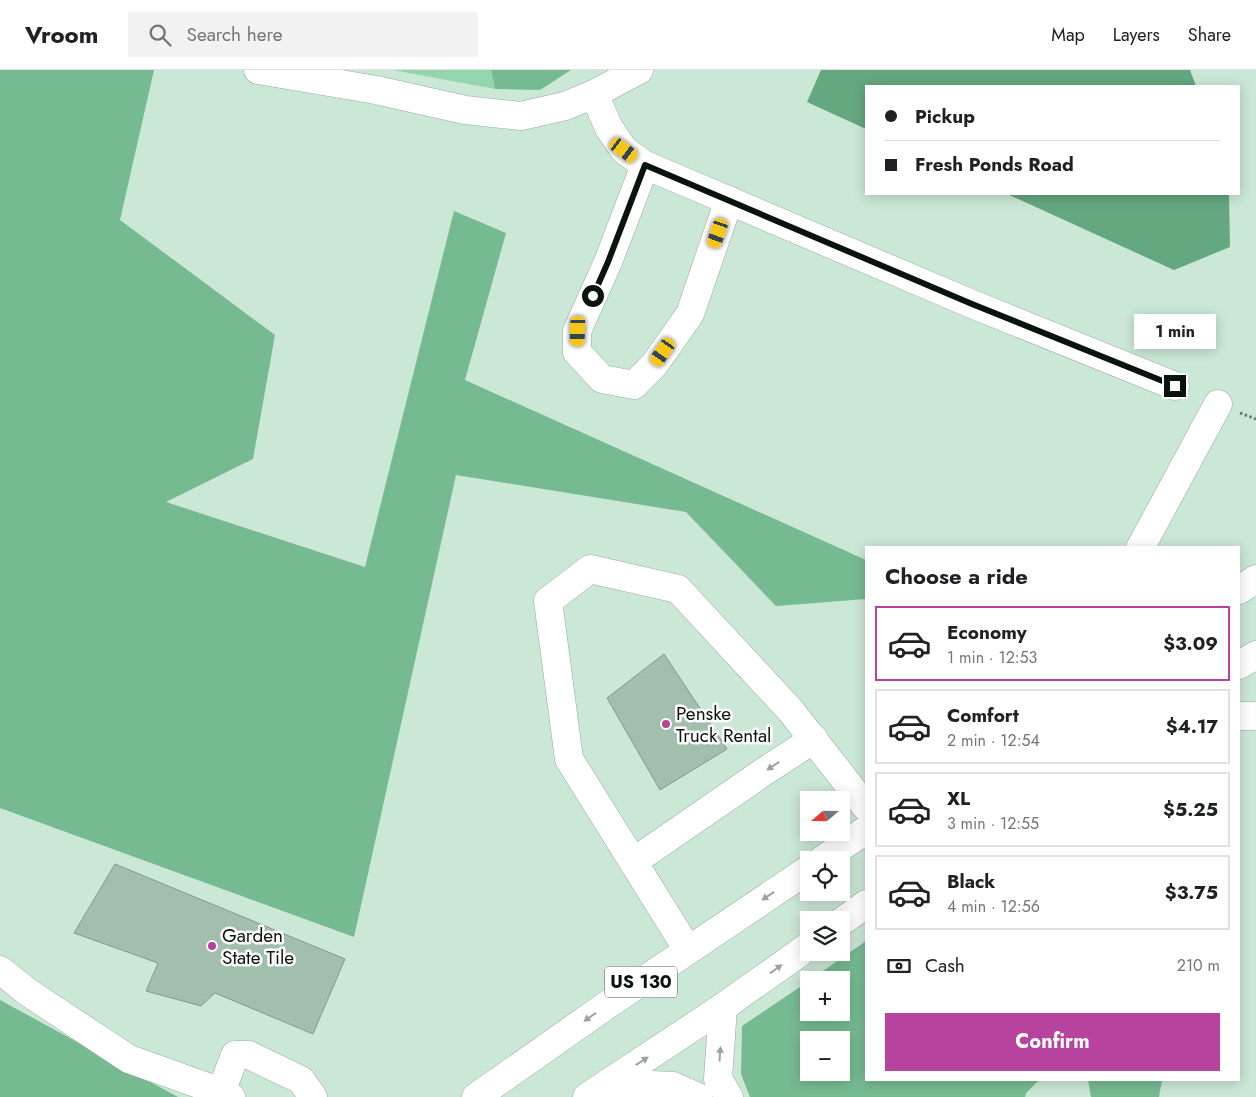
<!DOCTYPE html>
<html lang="en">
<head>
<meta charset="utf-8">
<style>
  :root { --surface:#fff; --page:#f2f2f2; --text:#202124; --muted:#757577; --line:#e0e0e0; --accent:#b6439d }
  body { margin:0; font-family:Jost,sans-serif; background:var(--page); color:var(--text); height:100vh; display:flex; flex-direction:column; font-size:19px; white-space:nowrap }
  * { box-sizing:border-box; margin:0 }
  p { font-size:16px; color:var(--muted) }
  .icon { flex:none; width:28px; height:28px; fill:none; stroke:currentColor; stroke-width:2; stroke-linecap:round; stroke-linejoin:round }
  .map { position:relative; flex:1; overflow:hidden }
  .panel { position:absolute; left:865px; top:476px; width:375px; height:535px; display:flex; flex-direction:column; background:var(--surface); border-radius:0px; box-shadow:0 2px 12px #0003 }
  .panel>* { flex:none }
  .guide { position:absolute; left:865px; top:15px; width:375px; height:110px; border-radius:0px; box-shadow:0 2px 12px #0003; display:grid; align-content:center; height:110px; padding:0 20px; background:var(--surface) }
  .needle { width:32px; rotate:250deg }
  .tools { position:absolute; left:800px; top:721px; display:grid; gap:10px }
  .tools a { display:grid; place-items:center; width:50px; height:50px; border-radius:0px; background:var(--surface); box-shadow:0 2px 12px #0003; font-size:25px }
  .end { position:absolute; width:22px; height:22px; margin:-11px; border:6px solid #0a140e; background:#fff; box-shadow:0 0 0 2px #fff }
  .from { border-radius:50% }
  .bubble { position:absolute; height:35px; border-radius:0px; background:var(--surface); box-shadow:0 2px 12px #0003; font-size:16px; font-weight:700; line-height:35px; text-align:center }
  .car { position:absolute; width:15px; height:30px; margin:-15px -8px; border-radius:6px; box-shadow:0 0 4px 1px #0007; background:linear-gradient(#f5c518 24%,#345 0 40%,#f5c518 0 76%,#345 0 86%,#f5c518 0) }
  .guide b { display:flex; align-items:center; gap:18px; height:48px; font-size:19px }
  .guide b+b { border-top:1px solid var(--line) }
  .guide i { width:12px; height:12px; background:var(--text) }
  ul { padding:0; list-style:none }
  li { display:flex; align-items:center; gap:15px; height:75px; margin:0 10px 8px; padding:0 10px; border:2px solid var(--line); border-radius:0px }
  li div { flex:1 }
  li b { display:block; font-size:19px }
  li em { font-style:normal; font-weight:700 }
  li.selected { border-color:var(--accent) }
  li>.icon { width:45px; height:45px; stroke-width:1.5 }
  h2 { padding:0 20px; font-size:22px; line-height:60px }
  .pay { display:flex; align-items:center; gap:12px; height:55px; padding:0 20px; font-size:19px }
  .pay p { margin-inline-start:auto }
  .button { display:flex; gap:10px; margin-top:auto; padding:10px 20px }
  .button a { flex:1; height:58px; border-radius:0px; background:var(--accent); color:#fff; font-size:20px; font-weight:700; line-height:58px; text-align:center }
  header { display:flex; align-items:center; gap:30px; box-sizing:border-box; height:70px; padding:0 25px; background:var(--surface); border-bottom:1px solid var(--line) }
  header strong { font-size:24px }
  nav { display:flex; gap:28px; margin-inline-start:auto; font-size:18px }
  .search { width:350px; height:45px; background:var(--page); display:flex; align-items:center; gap:12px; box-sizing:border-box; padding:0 18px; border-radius:0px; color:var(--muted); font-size:19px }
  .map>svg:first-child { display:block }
  .green { fill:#93d5ad }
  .forest { fill:#76ba92; fill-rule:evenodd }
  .water { fill:#64a780 }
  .building { fill:#a2beac; stroke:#829c8b }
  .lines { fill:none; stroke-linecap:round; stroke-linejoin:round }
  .minor-casing { stroke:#93ae9d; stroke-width:29 }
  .highway-casing { stroke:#93ae9d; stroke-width:29 }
  .path { stroke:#697c70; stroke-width:3; stroke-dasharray:2.5 2.5; stroke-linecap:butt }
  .minor { stroke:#fff; stroke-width:28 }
  .highway { stroke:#fff; stroke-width:28 }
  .oneway { fill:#9da19f }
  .route { stroke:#0a140e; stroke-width:6 }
  .poi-dot { fill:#b6439d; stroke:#fff; stroke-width:2 }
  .labels { text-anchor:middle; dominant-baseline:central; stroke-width:5; stroke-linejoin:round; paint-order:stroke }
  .shield { fill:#fff; stroke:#545a56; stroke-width:1 }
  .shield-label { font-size:18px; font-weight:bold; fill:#0a140e }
  .poi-label { font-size:19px; fill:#0a140e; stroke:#fff; text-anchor:start }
</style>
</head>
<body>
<header>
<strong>Vroom</strong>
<div class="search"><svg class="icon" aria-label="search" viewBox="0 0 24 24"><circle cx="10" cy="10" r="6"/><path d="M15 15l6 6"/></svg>Search here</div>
<nav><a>Map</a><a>Layers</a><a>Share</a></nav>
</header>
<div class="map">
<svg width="1256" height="1027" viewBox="0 0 1256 1027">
  <rect width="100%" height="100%" fill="#cbe7d5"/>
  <!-- green -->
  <polygon class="green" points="393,0 491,0 495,19"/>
  <!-- forest -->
  <g class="forest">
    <polygon points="0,0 154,0 120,150 275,265 253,389 166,432 365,497 454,141 506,163 465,310 866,490 866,529 776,536 686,442 456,405 354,867 0,738"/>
    <polygon points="491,0 571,0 540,20 495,19"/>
    <path d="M866,871v139h173l-13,13 -1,4h-275l-9,-23 1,-48 67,-45v31h32v-32h-31zM809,970h32v32h-32z"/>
    <polygon points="0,930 178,1027 0,1027"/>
    <polygon points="1088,1010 1162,1010 1159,1027 1091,1027"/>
  </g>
  <!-- water -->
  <g class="water">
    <polygon points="821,0 1190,0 1196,16 866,16 866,59 807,32"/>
    <polygon points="1007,124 1229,124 1230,177 1174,200"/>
  </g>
  <!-- building -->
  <g class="building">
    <polygon points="664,584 727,679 660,720 607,628"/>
    <polygon points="115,794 345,889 313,964 215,923 201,936 146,921 158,893 74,863"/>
  </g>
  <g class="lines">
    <defs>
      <g id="minor">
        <polyline points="258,0 376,20 465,40 521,46 565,36 594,24 639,0"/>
        <polyline points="594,24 609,58 624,80 645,95 972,234 1175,316"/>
        <polyline points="645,95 608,192 577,261 577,282 602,309 634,315 654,295 690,244 729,130"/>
        <polyline points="1140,478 1143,473 1218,334"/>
        <polyline points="633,792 762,703 814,669"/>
        <polyline points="688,880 569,689 548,531 590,499 678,519 791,641 866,737"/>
        <polyline points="0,900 29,923 129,989 221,1022 231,1027"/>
        <polyline points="723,937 718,1009 729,1027"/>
        <polyline points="609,1013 673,1016 698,1027"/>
        <polyline points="221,1022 235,985 249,985 301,1010 313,1027"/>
      </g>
      <g id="highway">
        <polyline points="1239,520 1256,509"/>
        <polyline points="1239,595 1256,585"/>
        <polyline points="1239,646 1256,646"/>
        <polyline points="822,790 866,760"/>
        <polyline points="841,852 866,834"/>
        <polyline points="476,1027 607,935 809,799"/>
        <polyline points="587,1027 723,937 809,876"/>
      </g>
    </defs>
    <!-- minor casing -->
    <use href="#minor" class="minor-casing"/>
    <!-- highway casing -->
    <use href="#highway" class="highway-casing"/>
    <!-- path -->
    <polyline class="path" points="1240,343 1256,349"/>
    <!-- minor -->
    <use href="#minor" class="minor"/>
    <!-- highway -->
    <use href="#highway" class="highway"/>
  </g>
  <!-- one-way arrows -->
  <defs><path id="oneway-solid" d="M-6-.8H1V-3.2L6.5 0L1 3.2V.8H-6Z" transform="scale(1.25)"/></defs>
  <g class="oneway">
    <use href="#oneway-solid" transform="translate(773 696) rotate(147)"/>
    <use href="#oneway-solid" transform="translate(768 826) rotate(146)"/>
    <use href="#oneway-solid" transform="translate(776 899) rotate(-36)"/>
    <use href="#oneway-solid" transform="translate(590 947) rotate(145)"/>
    <use href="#oneway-solid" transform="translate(720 984) rotate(-86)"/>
    <use href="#oneway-solid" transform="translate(642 991) rotate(-33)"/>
  </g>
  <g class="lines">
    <!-- route -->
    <polyline class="route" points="593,226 608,192 645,95 972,234 1175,316"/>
  </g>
  <!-- markers -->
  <g class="poi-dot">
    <circle cx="666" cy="654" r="5"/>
    <circle cx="212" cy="876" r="5"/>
  </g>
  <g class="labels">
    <!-- shield labels -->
    <rect class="shield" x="605" y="896.5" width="72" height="31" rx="4"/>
    <g class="shield-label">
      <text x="641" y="912">US 130</text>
    </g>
    <!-- poi labels -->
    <g class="poi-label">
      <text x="676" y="643">Penske<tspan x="676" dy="22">Truck Rental</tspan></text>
      <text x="222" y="865">Garden<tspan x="222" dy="22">State Tile</tspan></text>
    </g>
  </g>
</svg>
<div class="tools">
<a><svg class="needle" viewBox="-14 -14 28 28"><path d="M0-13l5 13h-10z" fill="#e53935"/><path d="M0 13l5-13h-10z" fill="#757577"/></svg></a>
<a><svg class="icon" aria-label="locate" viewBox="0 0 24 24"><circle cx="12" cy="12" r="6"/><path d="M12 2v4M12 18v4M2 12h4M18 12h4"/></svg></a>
<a><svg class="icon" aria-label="layers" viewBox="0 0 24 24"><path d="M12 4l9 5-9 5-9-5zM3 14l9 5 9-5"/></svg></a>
<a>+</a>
<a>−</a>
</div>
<i class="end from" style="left:593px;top:226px"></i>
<i class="end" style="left:1175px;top:316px"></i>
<div class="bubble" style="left:1134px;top:244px;width:82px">1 min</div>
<i class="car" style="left:624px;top:80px;rotate:126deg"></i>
<i class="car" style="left:718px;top:163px;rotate:199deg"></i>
<i class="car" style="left:578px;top:261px;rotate:182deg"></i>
<i class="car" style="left:663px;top:282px;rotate:215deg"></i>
<div class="guide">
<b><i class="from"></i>Pickup</b>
<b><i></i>Fresh Ponds Road</b>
</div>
<section class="panel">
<h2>Choose a ride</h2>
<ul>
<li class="selected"><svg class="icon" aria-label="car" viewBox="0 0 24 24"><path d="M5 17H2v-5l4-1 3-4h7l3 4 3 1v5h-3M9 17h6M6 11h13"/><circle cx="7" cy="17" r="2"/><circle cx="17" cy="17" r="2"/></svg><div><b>Economy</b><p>1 min · 12:53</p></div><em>$3.09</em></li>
<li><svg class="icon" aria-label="car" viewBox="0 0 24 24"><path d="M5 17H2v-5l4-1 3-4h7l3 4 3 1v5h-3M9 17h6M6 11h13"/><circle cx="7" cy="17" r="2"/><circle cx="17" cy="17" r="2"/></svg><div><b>Comfort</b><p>2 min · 12:54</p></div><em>$4.17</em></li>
<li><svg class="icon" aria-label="car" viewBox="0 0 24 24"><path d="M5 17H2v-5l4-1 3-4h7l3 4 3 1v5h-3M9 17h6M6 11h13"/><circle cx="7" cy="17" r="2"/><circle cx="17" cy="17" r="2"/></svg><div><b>XL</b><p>3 min · 12:55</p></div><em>$5.25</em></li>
<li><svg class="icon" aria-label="car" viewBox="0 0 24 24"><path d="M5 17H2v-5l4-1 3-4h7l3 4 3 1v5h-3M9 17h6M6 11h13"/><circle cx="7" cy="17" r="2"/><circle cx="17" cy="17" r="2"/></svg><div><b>Black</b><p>4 min · 12:56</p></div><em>$3.75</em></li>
</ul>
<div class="pay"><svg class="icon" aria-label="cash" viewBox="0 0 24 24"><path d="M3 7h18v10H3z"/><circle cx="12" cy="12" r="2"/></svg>Cash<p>210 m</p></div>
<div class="button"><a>Confirm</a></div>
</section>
</div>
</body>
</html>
